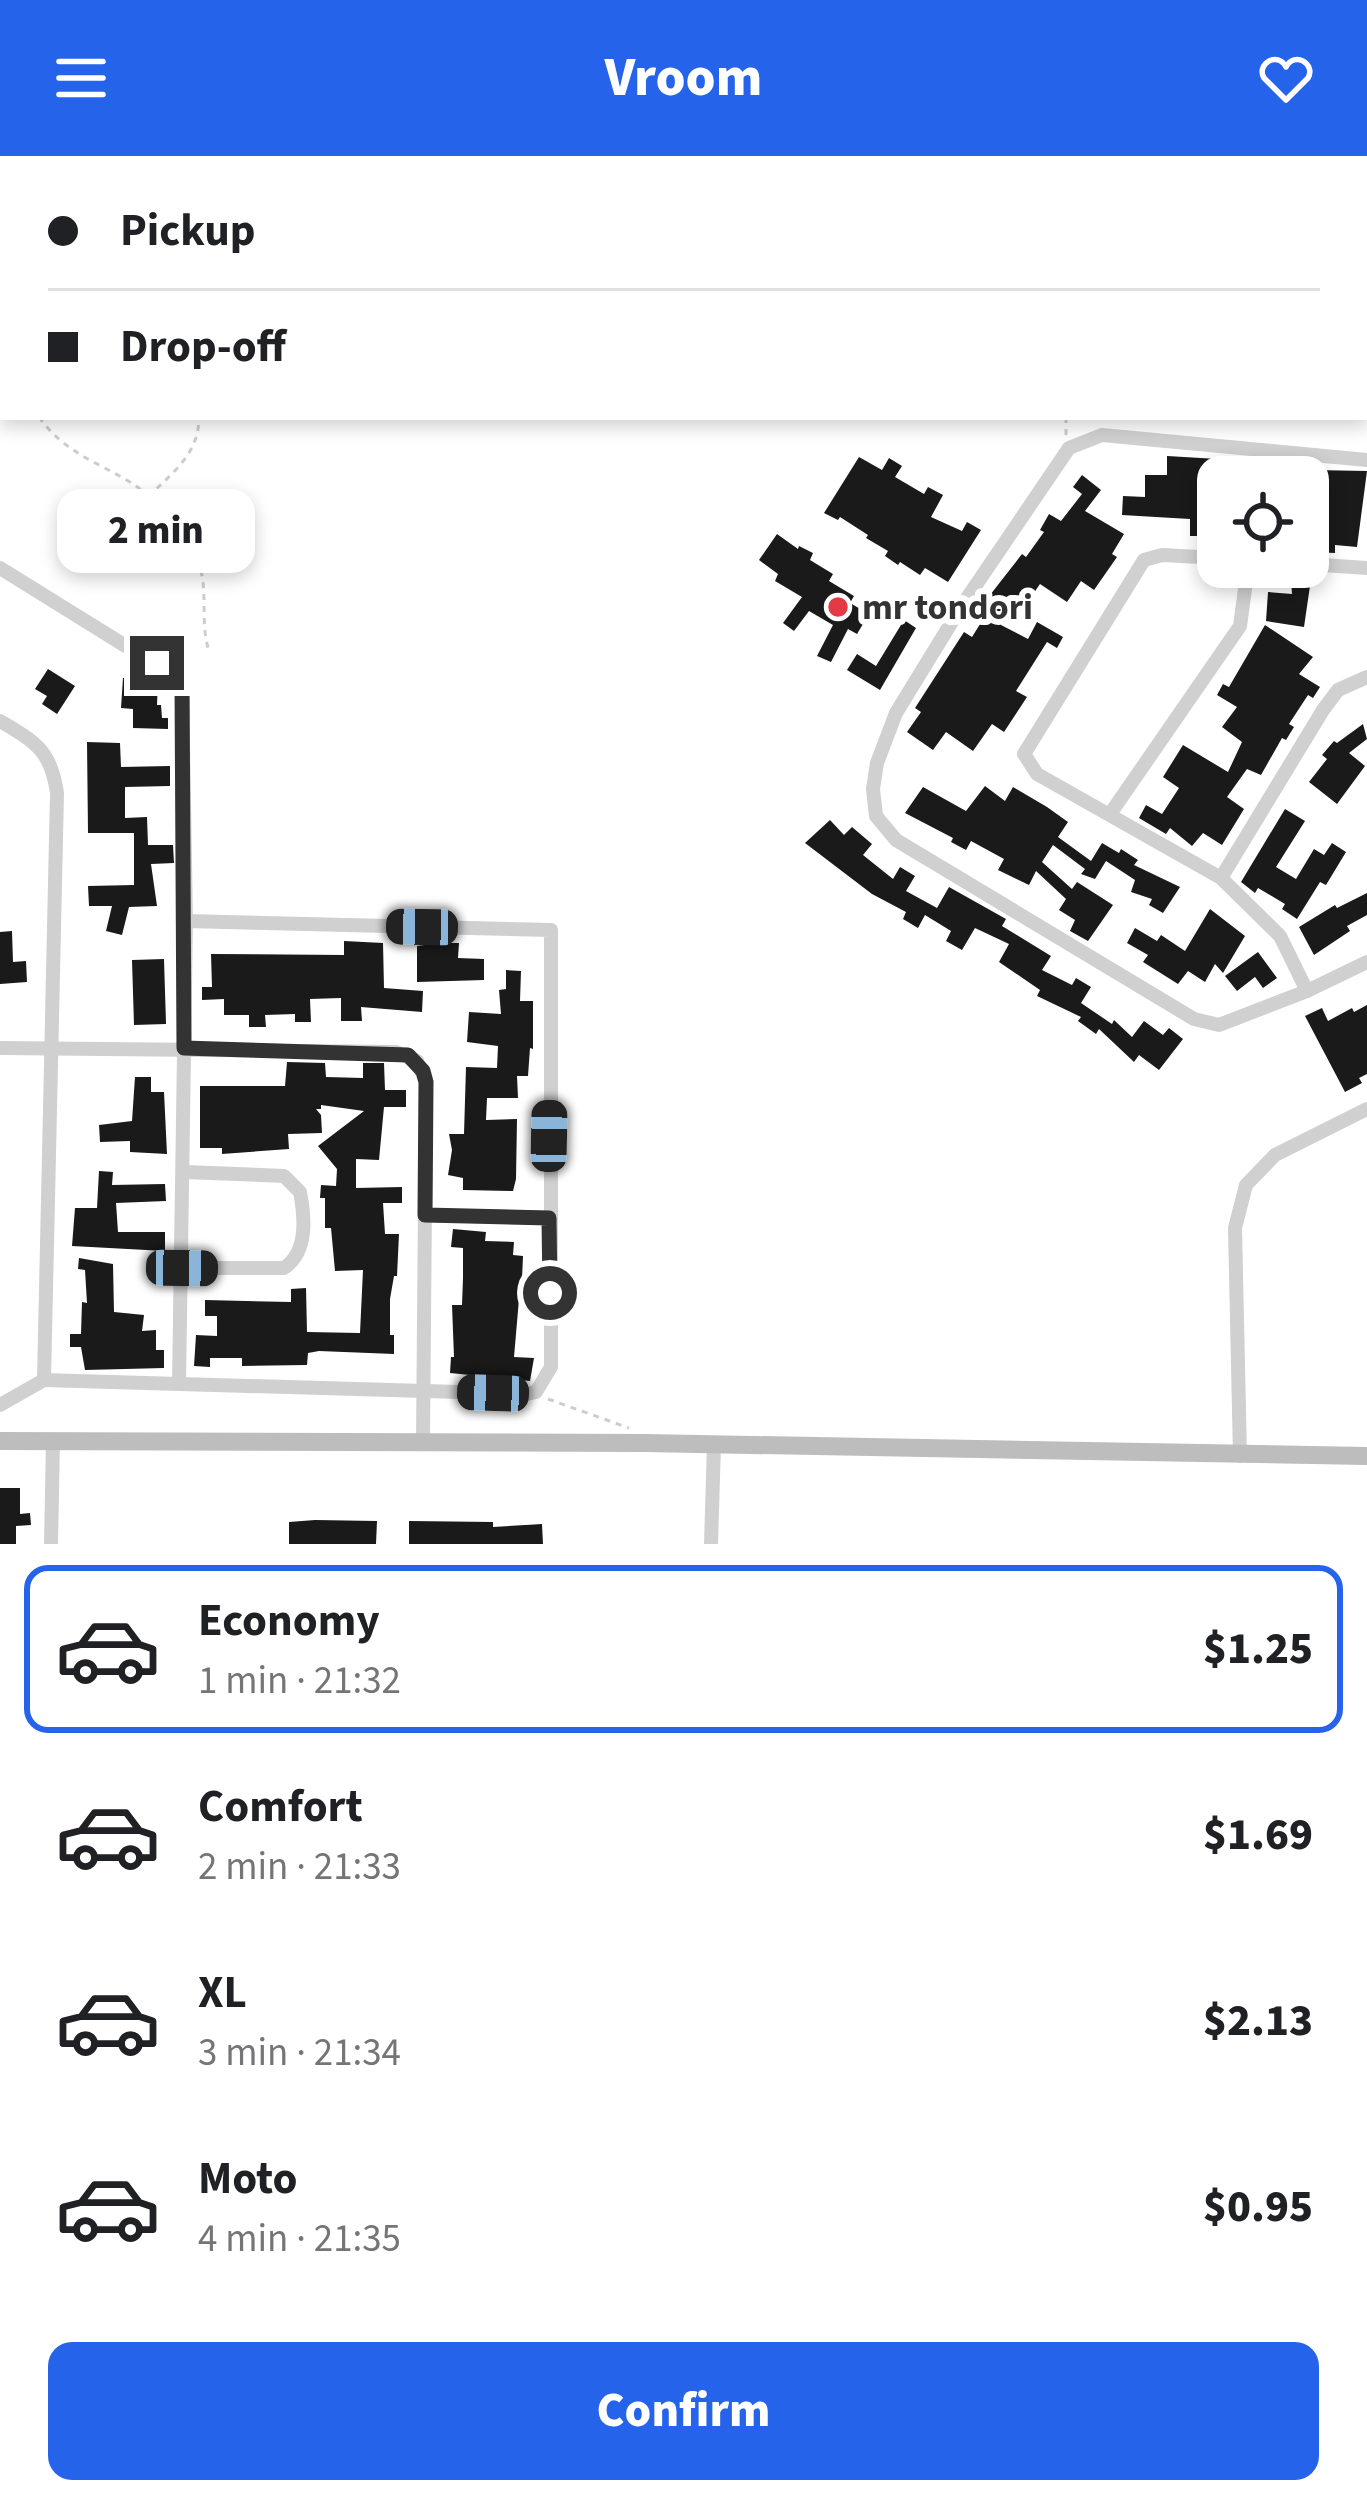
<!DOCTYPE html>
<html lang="en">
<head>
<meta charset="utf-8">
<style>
  :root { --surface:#fff; --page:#f6f6f6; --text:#202124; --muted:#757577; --line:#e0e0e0; --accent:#2563eb }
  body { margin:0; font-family:"Source Sans 3",sans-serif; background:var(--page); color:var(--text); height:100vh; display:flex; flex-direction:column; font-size:45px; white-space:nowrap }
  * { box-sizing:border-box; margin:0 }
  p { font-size:39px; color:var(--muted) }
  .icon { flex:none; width:66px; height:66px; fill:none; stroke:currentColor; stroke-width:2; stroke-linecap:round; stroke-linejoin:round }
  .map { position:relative; height:1388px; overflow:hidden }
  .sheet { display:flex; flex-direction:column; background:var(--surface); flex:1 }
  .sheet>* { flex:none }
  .top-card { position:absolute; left:0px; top:0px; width:1368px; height:264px; box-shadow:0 6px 18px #0003; display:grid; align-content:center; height:264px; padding:0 48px; background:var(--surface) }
  .buttons { position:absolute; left:1197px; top:300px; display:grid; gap:24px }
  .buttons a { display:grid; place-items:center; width:132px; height:132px; border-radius:24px; background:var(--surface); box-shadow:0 6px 18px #0003; font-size:60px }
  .end { position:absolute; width:54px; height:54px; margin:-27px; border:15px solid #333; background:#fff; box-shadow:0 0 0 6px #fff }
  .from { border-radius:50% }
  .bubble { position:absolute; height:84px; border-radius:24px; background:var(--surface); box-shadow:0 6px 18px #0003; font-size:39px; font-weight:800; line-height:84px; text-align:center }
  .car { position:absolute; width:36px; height:72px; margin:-36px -18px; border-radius:15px; box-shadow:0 0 9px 3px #0007; background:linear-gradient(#222 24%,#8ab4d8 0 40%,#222 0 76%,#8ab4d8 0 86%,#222 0) }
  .top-card b { display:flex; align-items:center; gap:42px; height:114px; font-size:45px }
  .top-card b+b { border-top:3px solid var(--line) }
  .top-card i { width:30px; height:30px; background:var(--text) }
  ul { padding:21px 0 0; list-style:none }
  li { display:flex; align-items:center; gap:36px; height:168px; margin:0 24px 18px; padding:0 24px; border:6px solid transparent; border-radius:24px }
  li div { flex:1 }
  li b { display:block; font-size:45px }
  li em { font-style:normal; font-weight:800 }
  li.on { border-color:var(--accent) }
  li>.icon { width:108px; height:108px; stroke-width:1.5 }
  .button { display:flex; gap:24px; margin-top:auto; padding:24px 48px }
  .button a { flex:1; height:138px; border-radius:24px; background:var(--accent); color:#fff; font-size:48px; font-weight:800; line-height:138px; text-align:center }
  header { display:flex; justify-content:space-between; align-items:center; height:156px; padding:0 48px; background:var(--accent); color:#fff; font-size:54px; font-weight:800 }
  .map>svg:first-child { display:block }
  .building { fill:#1a1a1a }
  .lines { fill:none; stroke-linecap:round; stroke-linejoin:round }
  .path { stroke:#cdcdcd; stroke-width:3; stroke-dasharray:6 6; stroke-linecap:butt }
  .street { stroke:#d0d0d0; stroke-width:14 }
  .secondary { stroke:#bdbdbd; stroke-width:18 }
  .route { stroke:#333; stroke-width:15 }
  .poi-dot { fill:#e63946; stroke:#fff; stroke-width:4.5 }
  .labels { text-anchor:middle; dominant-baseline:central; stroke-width:12; stroke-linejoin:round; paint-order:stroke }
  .poi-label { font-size:36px; font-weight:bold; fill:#333; stroke:#fff; text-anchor:start }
</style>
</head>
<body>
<header><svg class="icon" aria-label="menu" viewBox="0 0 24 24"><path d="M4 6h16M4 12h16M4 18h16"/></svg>Vroom<svg class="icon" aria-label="heart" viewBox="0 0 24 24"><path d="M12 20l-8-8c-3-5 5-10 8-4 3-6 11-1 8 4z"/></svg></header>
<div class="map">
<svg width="1367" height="1388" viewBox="0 0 1367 1388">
  <rect width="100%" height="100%" fill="#fff"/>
  <!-- building -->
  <g class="building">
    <polygon points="1167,300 1218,303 1218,309 1242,312 1242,304 1313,310 1313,314 1367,315 1357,391 1335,389 1335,397 1312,396 1308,381 1308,321 1218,321 1218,380 1190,380 1190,363 1122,359 1123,340 1145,341 1145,319 1167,319"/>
    <polygon points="859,301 882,314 889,302 902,310 895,321 924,338 928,331 943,339 931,361 962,375 967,366 981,374 948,426 925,412 920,419 900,406 898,409 885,400 888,395 866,382 868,379 840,361 838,364 824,357"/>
    <polygon points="1082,319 1101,334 1085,355 1124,378 1112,398 1117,401 1094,434 1081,425 1067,446 1040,428 1027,447 1019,442 1001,469 1028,483 1037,466 1063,481 1057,492 1047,486 1016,535 1027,541 1004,576 992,568 973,595 946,576 933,594 907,576 921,556 915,552 964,476 972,481 990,452 983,448 1022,398 1026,401 1044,376 1040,374 1049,358 1061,365 1082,338 1073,331"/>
    <polygon points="777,378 798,393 799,390 813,397 810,404 833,418 829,425 854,440 850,447 869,458 857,478 848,473 831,506 817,500 833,469 809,455 794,475 783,467 802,441 775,425 778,418 759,404"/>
    <polygon points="1311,423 1304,471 1266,465 1268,436 1292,438 1291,424"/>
    <polygon points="904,464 916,472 880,534 847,514 857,498 876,510"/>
    <polygon points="1265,469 1313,501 1299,518 1320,531 1313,542 1308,539 1289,568 1294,571 1286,584 1282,582 1261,619 1247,613 1227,641 1244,653 1222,689 1203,677 1192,690 1170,672 1166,678 1139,662 1146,649 1162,658 1179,632 1163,621 1183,589 1228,616 1242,586 1222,571 1237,551 1217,539 1223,528 1229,531"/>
    <polygon points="48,513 75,530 57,558 42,548 47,540 35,533"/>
    <polygon points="123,522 158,524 157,549 161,549 162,562 168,562 168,573 133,572 133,553 121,552"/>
    <polygon points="1363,568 1367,583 1349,597 1365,610 1337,648 1309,626 1327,603 1322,599 1334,585 1337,587"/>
    <polygon points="87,586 120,587 121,611 170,610 170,630 125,631 125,662 147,661 148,689 173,689 174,707 151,708 157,750 129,751 122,779 106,775 112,750 89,750 88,730 134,729 134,677 88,677"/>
    <polygon points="985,630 1005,645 1013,631 1047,651 1068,666 1058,681 1091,705 1102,687 1119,697 1121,693 1138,704 1134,709 1180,731 1163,757 1149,749 1152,743 1131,736 1135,724 1106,705 1095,723 1081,718 1085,713 1053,689 1042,706 1072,733 1077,726 1113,749 1088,785 1070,775 1075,764 1059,754 1066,743 1036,715 1029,729 998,714 1004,703 971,685 966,694 951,686 953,682 905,657 923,631 966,655"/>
    <polygon points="1285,653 1305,665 1276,711 1296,723 1314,693 1324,699 1332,687 1346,696 1326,729 1320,726 1297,763 1282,753 1285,748 1258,732 1255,737 1241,726"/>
    <polygon points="830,664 844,679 852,671 872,688 863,699 893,723 900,711 915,720 906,735 937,752 949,731 1006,763 1002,770 1051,800 1042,814 1072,829 1076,822 1091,831 1081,847 1112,868 1114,864 1132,881 1144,865 1163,879 1169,872 1183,883 1159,914 1139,899 1134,906 1099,873 1096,878 1078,865 1081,861 1037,840 1040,834 999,806 1009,788 975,772 962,794 946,785 951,775 925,759 918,772 903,763 906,756 872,738 805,687"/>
    <polygon points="1367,737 1367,759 1347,770 1350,775 1314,799 1299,771 1335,749 1337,752"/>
    <polygon points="1210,753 1245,780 1223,817 1215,808 1205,826 1188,815 1178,828 1143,806 1148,799 1127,787 1135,772 1157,785 1161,779 1185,795"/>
    <polygon points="12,775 13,806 26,805 27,826 0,828 0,776"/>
    <polygon points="344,785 383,787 384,832 423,835 422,856 361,851 362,865 341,865 341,842 310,843 311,866 295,866 295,858 265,859 266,871 249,871 249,859 224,859 224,843 202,844 202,831 212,831 211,798 344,799"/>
    <polygon points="439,787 459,787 458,802 484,803 484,824 417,826 417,790"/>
    <polygon points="1258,796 1277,822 1263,832 1255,821 1237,835 1225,820"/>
    <polygon points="164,803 166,868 134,869 132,804"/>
    <polygon points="506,814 521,815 520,845 533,845 533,893 530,892 528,920 517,920 518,942 487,942 486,964 517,963 516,1023 513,1035 463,1034 463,1022 448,1019 452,994 449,978 464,978 466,911 497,912 498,890 467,886 469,856 501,858 499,834 506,833"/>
    <polygon points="1367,849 1367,918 1359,922 1362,927 1345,936 1305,860 1322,852 1328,865 1352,852 1354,856"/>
    <polygon points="287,906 325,907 326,921 363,922 363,907 384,907 385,934 406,934 406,951 384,951 379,1004 356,1003 356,1032 402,1031 402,1047 383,1047 385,1078 399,1078 397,1120 394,1120 390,1143 390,1179 394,1179 394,1198 319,1195 308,1197 307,1209 242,1210 242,1202 210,1202 210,1211 194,1210 196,1179 217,1180 217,1160 205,1160 205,1144 291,1146 291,1133 306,1132 307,1176 360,1177 363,1114 335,1115 331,1072 325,1072 325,1042 320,1042 321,1029 336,1030 337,1013 318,990 364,955 321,949 321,953 316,953 321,959 322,977 288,978 289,993 222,998 222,992 200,992 200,930 285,930"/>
    <polygon points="135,921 151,921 151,936 164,936 167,998 130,996 130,985 100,986 99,969 132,965"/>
    <polygon points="99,1015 113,1016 112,1029 165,1028 166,1045 116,1047 118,1076 165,1076 165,1095 72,1090 75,1052 97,1052"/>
    <polygon points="453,1073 486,1076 485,1085 514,1086 513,1099 523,1100 522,1123 528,1123 529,1143 519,1143 514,1201 534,1202 530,1225 450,1217 451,1201 454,1201 452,1149 462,1149 463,1122 463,1092 451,1091"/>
    <polygon points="79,1102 113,1108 114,1156 144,1159 142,1175 156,1174 156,1194 164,1194 164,1212 85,1214 81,1191 70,1191 70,1178 81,1178 82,1146 87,1147 85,1114 78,1113"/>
    <polygon points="0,1332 20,1332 20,1358 30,1357 31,1369 16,1370 16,1388 0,1388"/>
    <polygon points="315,1364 377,1365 376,1388 289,1388 289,1366"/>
    <polygon points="409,1365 493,1366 493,1371 542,1368 543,1388 409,1388"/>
  </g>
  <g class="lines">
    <!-- path -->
    <g class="path">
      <polyline points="377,0 379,3"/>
      <polyline points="483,3 487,0"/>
      <path d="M39,261c25,35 56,44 91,65 24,15 48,44 63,69 19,32 5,67 16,100"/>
      <polyline points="1066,279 1066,261"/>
      <path d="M148,341c25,-25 51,-43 51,-80"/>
      <polyline points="548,1243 629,1272"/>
    </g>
    <!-- street -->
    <g class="street">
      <polyline points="0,120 3,121"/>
      <polyline points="1365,215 1367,215"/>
      <polyline points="1367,304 1102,279 1069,292 961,451 896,557 877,607 873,633 876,660 896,684 1194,863 1219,869 1307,835 1367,806"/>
      <polyline points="1218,402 1162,399 1144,404 1024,598 1037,618 1221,722 1280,780 1307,835"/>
      <polyline points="1308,408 1367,412"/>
      <polyline points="0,412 182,525 186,765"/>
      <path d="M0,565c35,21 51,29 57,72l-13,587 483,14 9,-2 15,-25v-437l-365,-9 -7,463"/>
      <polyline points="1110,658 1240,470 1248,411"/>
      <polyline points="1221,722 1323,554 1338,534 1367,521"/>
      <polyline points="0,892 396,896 417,905 426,926 423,1286"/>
      <polyline points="425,1059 549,1062"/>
      <path d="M182,1112h102c24,-16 21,-50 16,-76l-16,-16 -99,-4"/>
      <polyline points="0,1249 44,1224"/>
      <polyline points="1240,1300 1235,1072 1246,1029 1275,999 1367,953"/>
      <polyline points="51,1388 53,1285"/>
      <polyline points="711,1388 714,1288"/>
    </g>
    <!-- secondary -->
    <polyline class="secondary" points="0,1285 645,1287 1367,1300"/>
  </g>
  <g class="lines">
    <!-- route -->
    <polyline class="route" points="157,507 182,525 184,892 408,899 423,915 426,926 425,1059 549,1062 550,1137"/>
  </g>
  <!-- markers -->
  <circle class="poi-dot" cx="838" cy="451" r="12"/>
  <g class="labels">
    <!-- poi labels -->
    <g class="poi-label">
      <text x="862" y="451">mr tondori</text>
    </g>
  </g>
</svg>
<div class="buttons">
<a><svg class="icon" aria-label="locate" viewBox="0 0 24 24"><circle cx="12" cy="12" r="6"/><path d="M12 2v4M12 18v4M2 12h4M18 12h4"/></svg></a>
</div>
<i class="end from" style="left:550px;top:1137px"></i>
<i class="end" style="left:157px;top:507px"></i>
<div class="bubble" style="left:57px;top:333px;width:198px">2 min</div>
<i class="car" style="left:422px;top:771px;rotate:271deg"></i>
<i class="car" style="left:549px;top:980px;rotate:1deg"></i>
<i class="car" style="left:182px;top:1112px;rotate:91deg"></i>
<i class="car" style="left:493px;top:1237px;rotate:272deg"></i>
<div class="top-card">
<b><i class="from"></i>Pickup</b>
<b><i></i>Drop-off</b>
</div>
</div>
<section class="sheet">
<ul>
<li class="on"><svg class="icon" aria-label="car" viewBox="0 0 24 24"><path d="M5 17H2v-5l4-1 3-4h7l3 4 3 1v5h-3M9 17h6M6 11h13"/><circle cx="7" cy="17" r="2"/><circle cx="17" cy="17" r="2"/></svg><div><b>Economy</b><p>1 min · 21:32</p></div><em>$1.25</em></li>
<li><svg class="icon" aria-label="car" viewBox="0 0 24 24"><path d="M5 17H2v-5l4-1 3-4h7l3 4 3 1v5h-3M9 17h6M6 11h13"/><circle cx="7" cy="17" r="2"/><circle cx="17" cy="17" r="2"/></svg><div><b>Comfort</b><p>2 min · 21:33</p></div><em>$1.69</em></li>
<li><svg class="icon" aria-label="car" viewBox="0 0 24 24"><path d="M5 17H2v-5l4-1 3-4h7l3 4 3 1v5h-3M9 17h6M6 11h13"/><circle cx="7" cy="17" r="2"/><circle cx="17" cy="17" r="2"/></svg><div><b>XL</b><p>3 min · 21:34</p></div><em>$2.13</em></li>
<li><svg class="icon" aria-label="car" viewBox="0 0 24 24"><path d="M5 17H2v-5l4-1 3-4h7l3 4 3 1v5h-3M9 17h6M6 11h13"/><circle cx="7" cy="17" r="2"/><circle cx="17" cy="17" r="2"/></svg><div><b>Moto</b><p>4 min · 21:35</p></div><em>$0.95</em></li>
</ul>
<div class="button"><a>Confirm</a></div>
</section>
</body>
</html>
